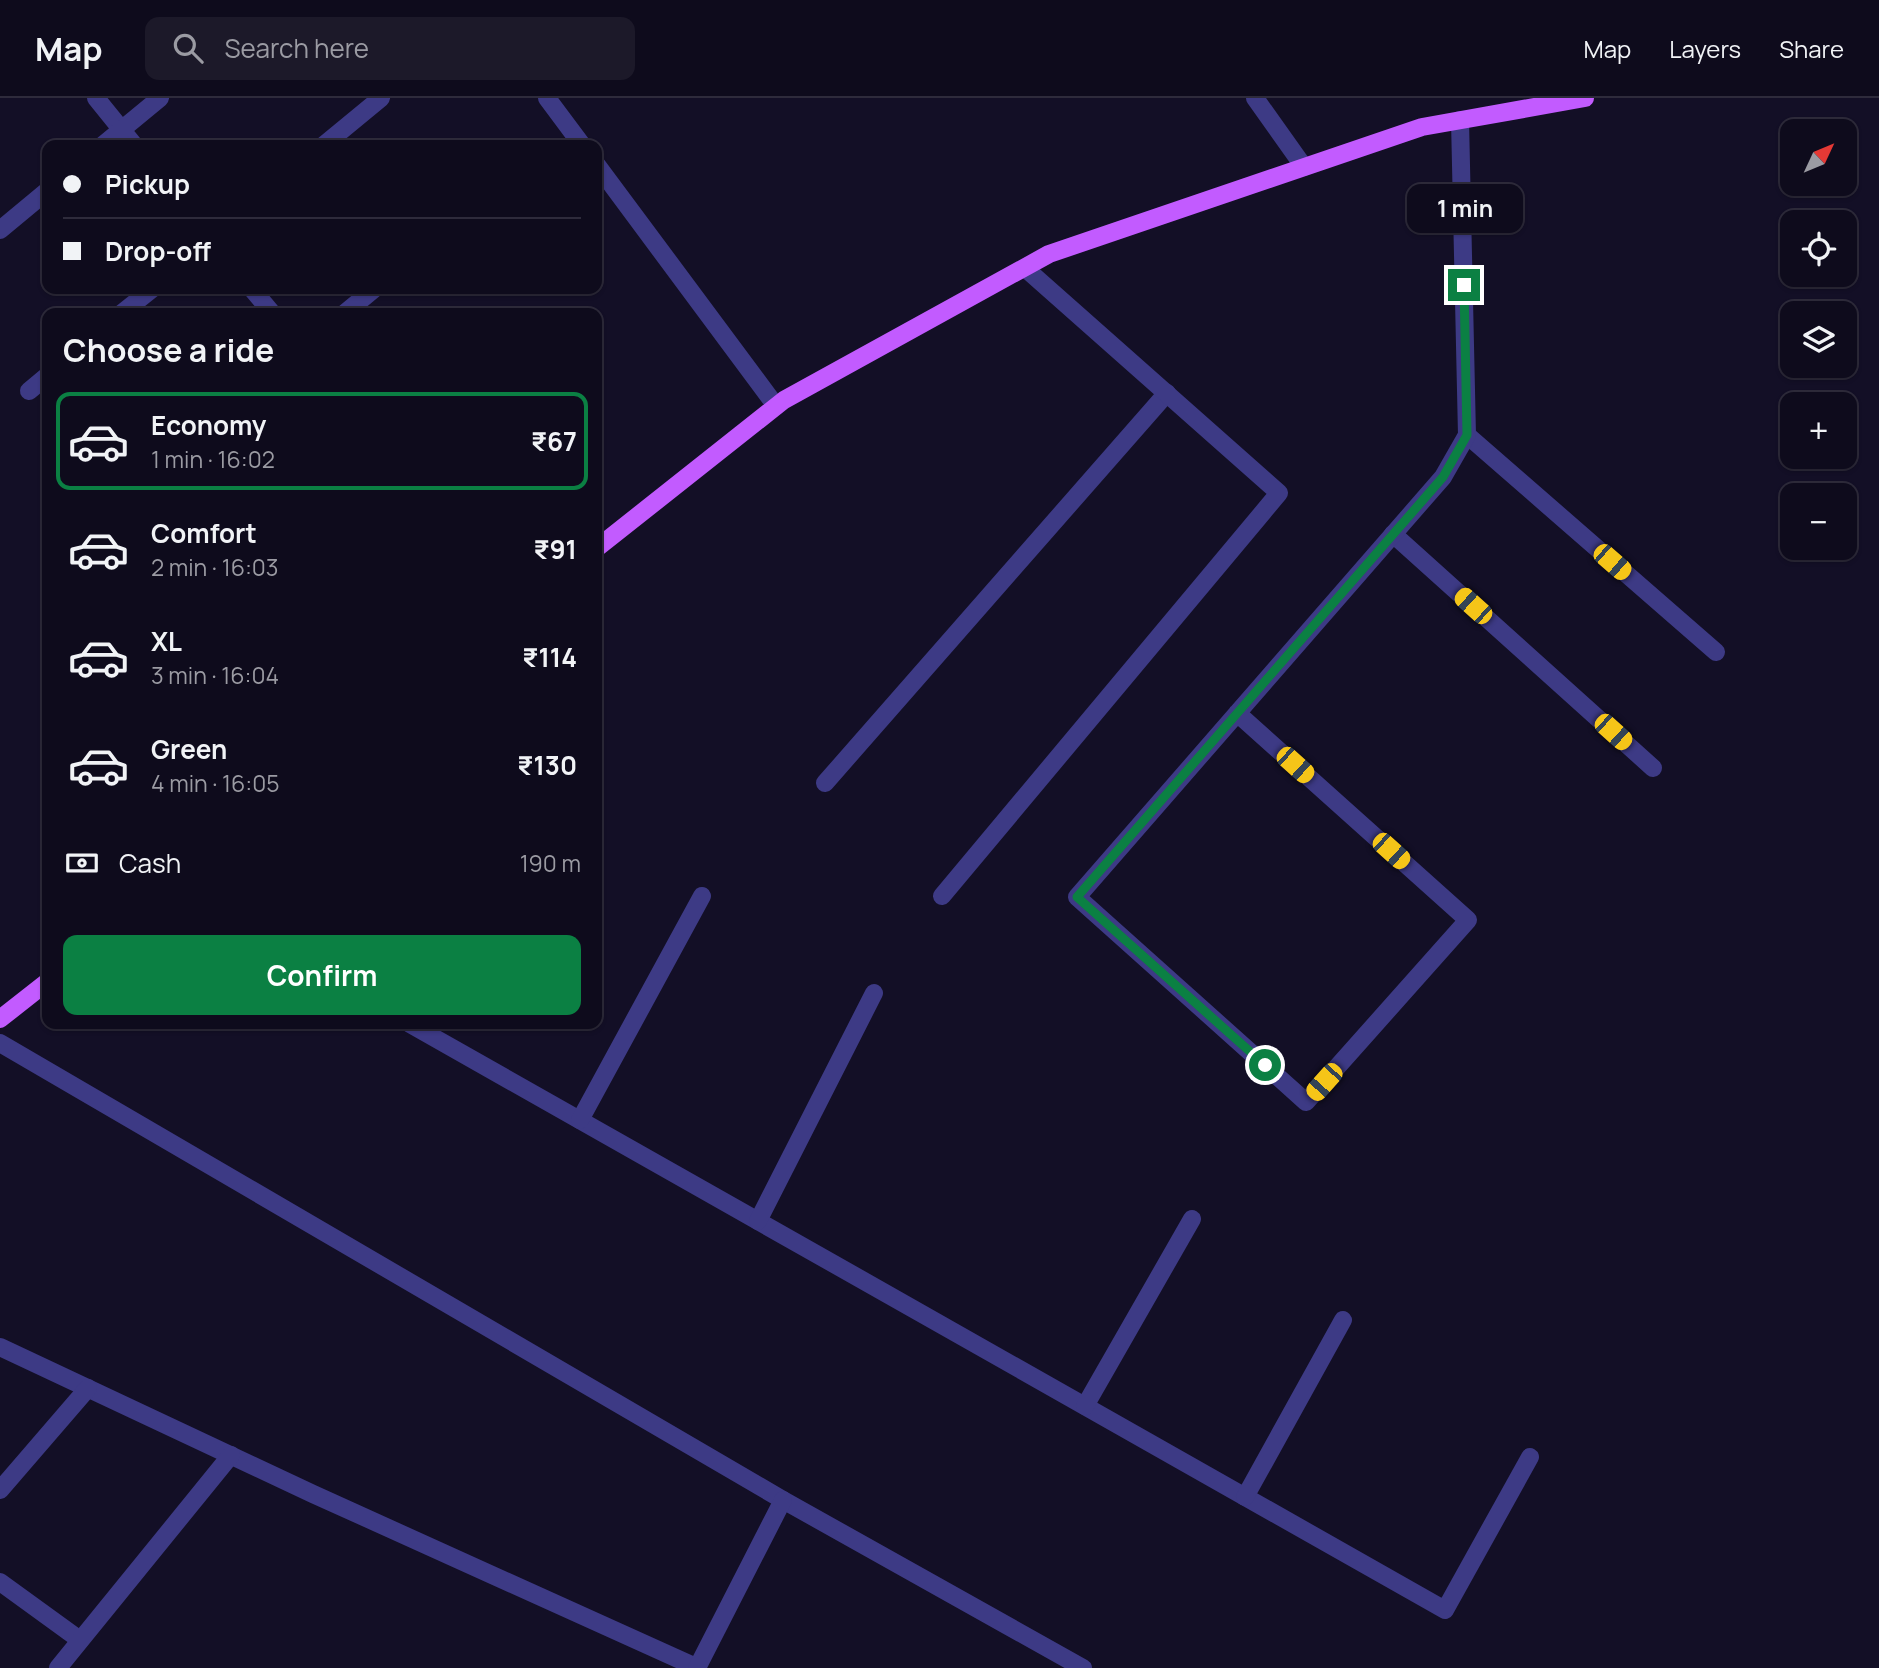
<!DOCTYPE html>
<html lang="en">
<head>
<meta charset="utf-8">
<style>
  :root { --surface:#0e0b1c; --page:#1c1929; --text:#f1f3f6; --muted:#9b9ba3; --line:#2e2b3b; --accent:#0b8043 }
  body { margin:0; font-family:Manrope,sans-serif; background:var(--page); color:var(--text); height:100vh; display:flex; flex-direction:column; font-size:26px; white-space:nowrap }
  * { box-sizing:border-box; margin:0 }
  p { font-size:23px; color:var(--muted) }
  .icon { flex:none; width:38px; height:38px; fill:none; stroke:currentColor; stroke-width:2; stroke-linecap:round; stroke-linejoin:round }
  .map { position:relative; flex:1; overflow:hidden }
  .side { position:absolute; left:42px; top:210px; width:560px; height:721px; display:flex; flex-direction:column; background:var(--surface); border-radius:14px; box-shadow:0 2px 5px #0004,0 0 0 2px var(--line) }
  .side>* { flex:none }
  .banner { position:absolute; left:42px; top:42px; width:560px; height:154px; border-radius:14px; box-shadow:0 2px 5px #0004,0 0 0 2px var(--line); display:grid; align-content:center; height:154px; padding:0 21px; background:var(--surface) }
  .needle { width:46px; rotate:46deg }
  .controls { position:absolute; left:1780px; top:21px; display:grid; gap:14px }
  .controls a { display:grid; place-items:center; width:77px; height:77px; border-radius:14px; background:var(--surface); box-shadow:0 2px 5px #0004,0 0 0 2px var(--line); font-size:35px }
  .end { position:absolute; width:32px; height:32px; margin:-16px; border:9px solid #0b8043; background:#fff; box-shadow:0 0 0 4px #fff }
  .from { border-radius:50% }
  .bubble { position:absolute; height:49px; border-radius:14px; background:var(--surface); box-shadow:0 2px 5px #0004,0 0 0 2px var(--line); font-size:23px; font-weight:700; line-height:49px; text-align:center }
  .car { position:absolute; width:21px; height:42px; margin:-21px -10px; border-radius:9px; box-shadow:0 0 5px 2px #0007; background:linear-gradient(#f5c518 24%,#345 0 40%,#f5c518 0 76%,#345 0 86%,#f5c518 0) }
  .banner b { display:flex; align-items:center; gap:24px; height:66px; font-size:26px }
  .banner b+b { border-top:2px solid var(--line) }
  .banner i { width:18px; height:18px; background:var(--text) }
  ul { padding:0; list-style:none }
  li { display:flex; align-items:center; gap:21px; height:98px; margin:0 14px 10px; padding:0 7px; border:4px solid transparent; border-radius:14px }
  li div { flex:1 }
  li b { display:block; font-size:26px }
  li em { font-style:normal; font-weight:700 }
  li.on { border-color:var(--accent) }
  li>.icon { width:63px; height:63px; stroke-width:1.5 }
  h2 { padding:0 21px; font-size:32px; line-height:84px }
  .pay { display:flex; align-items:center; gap:18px; height:77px; padding:0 21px; font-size:26px }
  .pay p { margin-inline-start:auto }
  .cta { display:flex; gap:14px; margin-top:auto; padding:14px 21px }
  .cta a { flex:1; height:80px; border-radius:14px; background:var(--accent); color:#fff; font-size:28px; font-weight:700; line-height:80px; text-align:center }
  header { display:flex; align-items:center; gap:42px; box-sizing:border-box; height:98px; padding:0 35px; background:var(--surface); border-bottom:2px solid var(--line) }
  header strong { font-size:33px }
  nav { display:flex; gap:38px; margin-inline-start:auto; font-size:24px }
  .search { width:490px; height:63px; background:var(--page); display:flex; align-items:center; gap:18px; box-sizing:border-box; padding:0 24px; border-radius:14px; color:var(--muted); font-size:26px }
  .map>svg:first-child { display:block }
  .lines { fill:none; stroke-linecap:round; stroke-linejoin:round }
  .minor { stroke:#3d3a85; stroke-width:18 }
  .major { stroke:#c25bff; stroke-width:18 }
  .route { stroke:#0b8043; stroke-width:9 }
</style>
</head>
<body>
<header>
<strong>Map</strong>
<div class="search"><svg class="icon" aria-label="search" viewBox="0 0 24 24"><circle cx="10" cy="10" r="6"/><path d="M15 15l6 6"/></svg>Search here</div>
<nav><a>Map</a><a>Layers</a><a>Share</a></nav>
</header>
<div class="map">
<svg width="1879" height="1570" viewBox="0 0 1879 1570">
  <rect width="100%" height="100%" fill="#130f26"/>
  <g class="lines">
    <!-- minor -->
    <g class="minor">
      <polyline points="96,0 134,47"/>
      <polyline points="547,0 582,47"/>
      <polyline points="1255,0 1304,69"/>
      <polyline points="103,47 160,0"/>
      <polyline points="324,47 381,0"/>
      <polyline points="597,67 776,308"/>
      <polyline points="0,132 47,93"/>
      <polyline points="252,191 272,215"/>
      <polyline points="122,215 152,191"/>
      <polyline points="345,215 374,191"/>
      <polyline points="29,293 47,278"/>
      <polyline points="1467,337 1716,554"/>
      <polyline points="1393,436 1653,670"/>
      <polyline points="1237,615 1468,822 1306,1004 1077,799 1443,379 1467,337 1460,22"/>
      <polyline points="825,685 1167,295"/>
      <polyline points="942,798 1279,395 1025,170"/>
      <polyline points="410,926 1445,1512 1530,1359"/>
      <polyline points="0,945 783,1402 1083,1570"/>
      <polyline points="580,1022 702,798"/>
      <polyline points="758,1123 874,895"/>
      <polyline points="0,1249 313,1396 698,1570"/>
      <polyline points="1085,1308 1192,1121"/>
      <polyline points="0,1392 88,1290"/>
      <polyline points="1245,1399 1343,1222"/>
      <polyline points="0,1484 80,1542"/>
      <polyline points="58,1570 231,1357"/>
      <polyline points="697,1570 783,1402"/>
    </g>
    <!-- major -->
    <g class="major">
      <polyline points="597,450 784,302 1049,156 1422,29 1585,0"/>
      <polyline points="0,921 47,884"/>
    </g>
  </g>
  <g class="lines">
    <!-- route -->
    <polyline class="route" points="1265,967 1077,799 1443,379 1467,337 1464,187"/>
  </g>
</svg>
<div class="controls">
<a><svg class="needle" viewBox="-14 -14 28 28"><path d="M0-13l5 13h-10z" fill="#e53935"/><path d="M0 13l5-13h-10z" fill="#9b9ba3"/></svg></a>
<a><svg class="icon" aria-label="locate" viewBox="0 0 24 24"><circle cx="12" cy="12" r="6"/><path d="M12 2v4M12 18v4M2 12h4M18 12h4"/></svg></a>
<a><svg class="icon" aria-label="layers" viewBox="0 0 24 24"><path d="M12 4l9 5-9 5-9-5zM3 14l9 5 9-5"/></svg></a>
<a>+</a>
<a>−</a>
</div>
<i class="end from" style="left:1265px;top:967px"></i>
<i class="end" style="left:1464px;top:187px"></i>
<div class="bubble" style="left:1407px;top:86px;width:116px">1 min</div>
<i class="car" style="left:1612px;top:464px;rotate:131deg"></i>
<i class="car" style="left:1473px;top:508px;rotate:312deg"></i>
<i class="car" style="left:1613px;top:634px;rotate:132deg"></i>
<i class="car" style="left:1295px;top:667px;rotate:132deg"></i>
<i class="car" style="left:1391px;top:753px;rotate:132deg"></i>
<i class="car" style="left:1324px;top:984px;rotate:222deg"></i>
<div class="banner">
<b><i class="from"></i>Pickup</b>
<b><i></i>Drop-off</b>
</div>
<section class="side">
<h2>Choose a ride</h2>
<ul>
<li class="on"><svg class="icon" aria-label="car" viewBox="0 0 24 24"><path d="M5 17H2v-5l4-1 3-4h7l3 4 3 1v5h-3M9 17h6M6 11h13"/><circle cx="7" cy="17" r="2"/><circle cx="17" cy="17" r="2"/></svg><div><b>Economy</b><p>1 min · 16:02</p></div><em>₹67</em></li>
<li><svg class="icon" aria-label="car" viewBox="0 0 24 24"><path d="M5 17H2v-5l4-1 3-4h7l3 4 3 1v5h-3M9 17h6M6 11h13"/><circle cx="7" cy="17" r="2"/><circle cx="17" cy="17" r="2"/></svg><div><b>Comfort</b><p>2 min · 16:03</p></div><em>₹91</em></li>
<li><svg class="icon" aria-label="car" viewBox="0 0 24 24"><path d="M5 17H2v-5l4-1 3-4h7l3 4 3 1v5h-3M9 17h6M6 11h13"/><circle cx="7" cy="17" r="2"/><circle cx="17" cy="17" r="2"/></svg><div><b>XL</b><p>3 min · 16:04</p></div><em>₹114</em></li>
<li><svg class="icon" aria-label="car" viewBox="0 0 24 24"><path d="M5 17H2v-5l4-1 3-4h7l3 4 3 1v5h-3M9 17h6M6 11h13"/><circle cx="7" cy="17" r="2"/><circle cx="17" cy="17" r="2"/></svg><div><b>Green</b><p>4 min · 16:05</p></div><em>₹130</em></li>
</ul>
<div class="pay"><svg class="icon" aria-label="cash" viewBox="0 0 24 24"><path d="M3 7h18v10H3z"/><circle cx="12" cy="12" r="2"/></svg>Cash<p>190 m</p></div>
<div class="cta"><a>Confirm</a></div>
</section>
</div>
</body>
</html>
